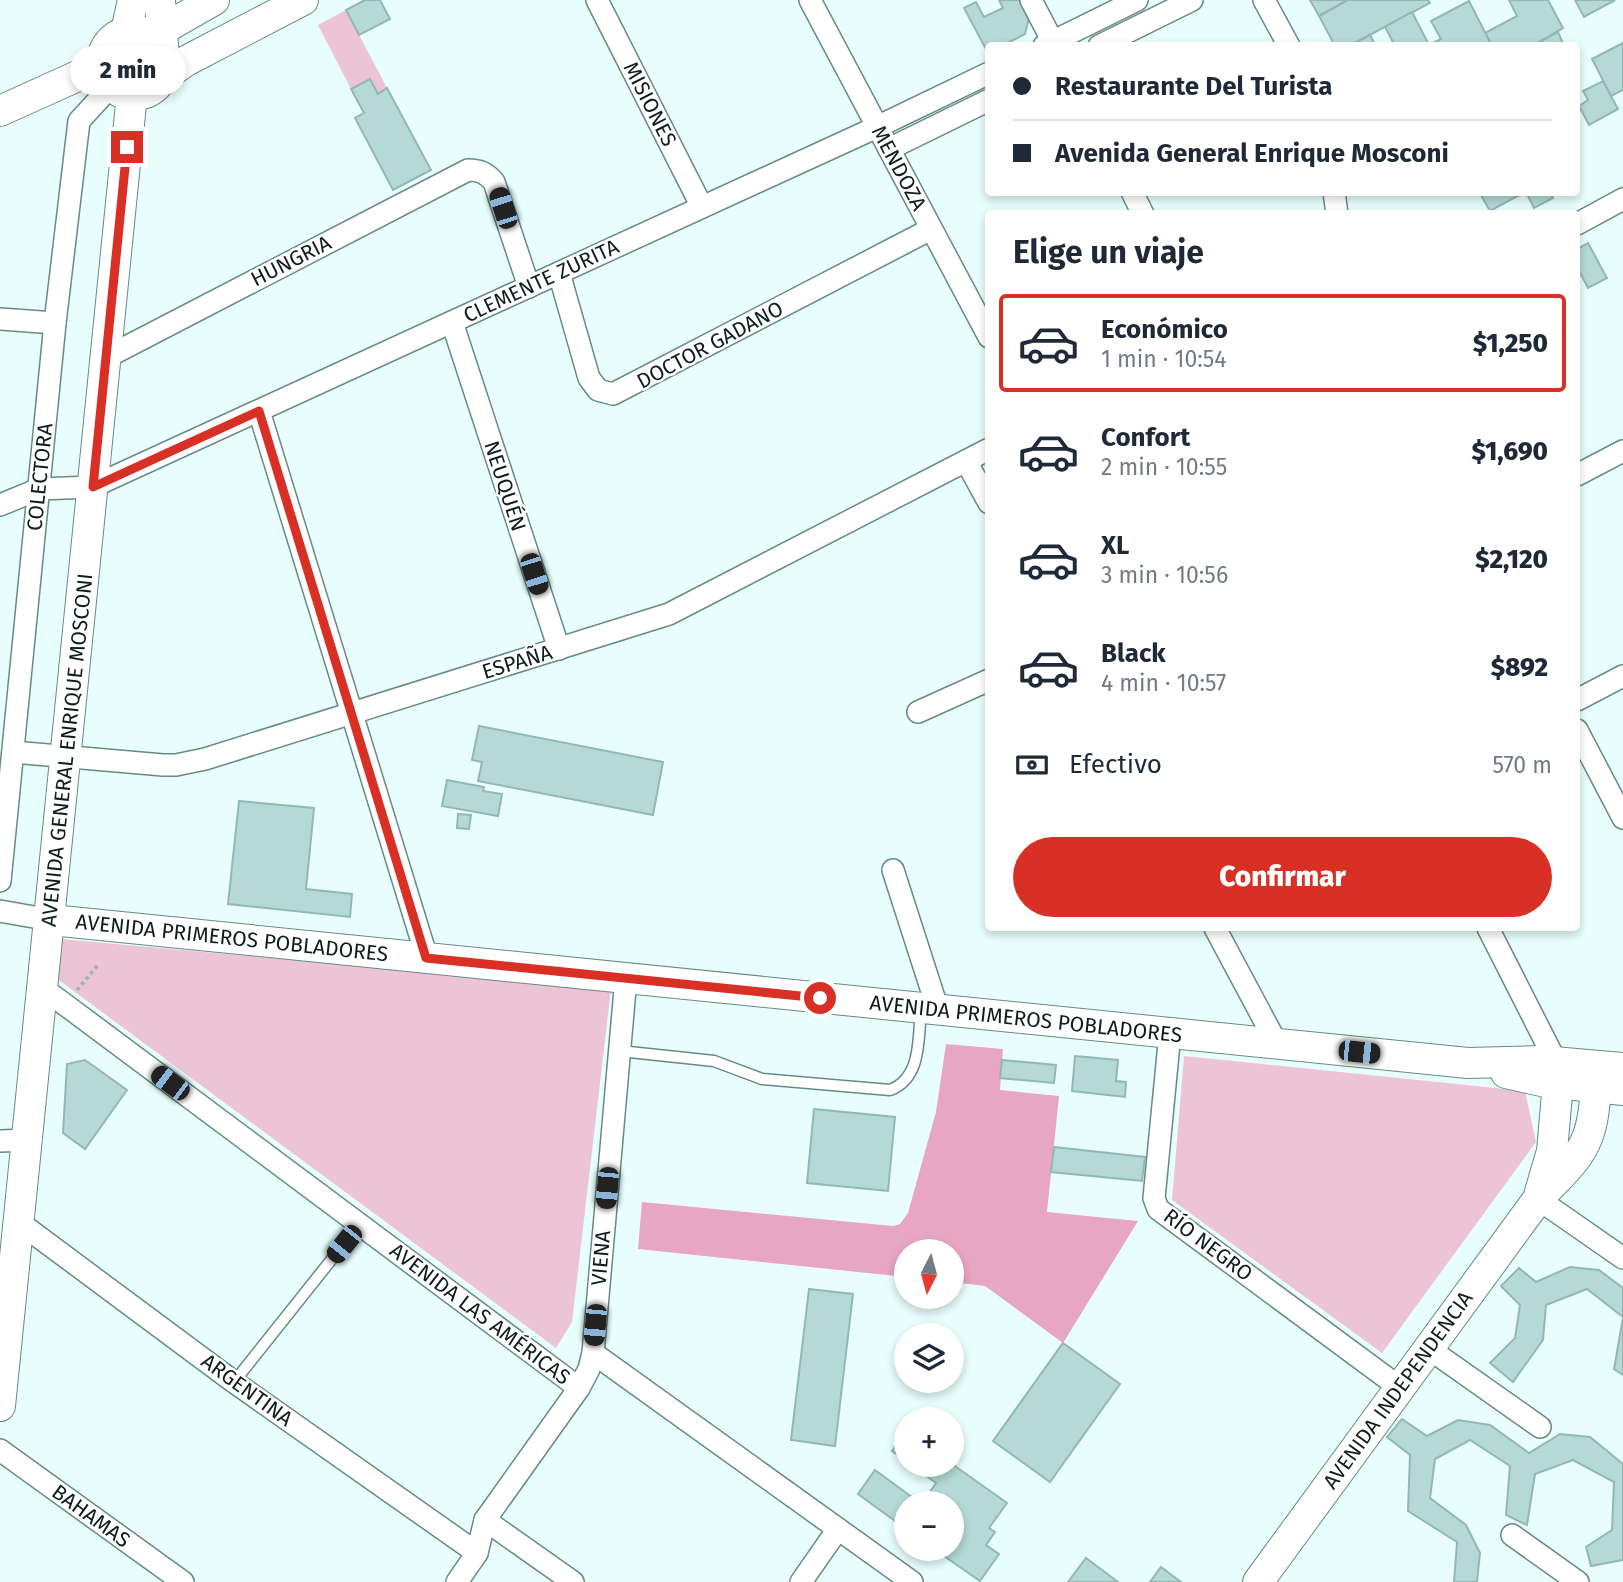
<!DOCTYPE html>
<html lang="es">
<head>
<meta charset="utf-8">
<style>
  :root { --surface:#fff; --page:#f6f6f7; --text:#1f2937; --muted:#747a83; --line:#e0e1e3; --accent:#d93025 }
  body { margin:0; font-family:"Fira Sans",sans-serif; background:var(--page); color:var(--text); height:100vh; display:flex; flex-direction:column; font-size:26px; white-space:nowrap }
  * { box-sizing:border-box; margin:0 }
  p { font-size:23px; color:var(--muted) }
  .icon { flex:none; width:38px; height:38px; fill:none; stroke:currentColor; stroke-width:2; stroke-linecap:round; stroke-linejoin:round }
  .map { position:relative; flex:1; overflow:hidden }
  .sheet { position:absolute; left:985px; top:210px; width:595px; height:721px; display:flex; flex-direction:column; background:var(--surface); border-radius:7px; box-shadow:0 4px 10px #0003 }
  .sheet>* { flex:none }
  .guide { position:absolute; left:985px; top:42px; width:595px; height:154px; border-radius:7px; box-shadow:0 4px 10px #0003; display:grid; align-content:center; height:154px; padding:0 28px; background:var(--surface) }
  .needle { width:46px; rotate:186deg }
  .controls { position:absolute; left:894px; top:1239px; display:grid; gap:14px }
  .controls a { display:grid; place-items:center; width:70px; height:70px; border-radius:50%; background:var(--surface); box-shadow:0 4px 10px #0003; font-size:35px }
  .end { position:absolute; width:32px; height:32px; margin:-16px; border:9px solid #d93025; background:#fff; box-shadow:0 0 0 4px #fff }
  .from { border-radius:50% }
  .bubble { position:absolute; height:49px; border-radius:24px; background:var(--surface); box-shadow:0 4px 10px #0003; font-size:23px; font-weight:800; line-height:49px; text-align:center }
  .car { position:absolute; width:21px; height:42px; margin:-21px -10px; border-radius:9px; box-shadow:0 0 5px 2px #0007; background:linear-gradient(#222 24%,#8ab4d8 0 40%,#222 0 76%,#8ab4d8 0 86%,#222 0) }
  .guide b { display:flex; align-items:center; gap:24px; height:66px; font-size:26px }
  .guide b+b { border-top:2px solid var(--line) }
  .guide i { width:18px; height:18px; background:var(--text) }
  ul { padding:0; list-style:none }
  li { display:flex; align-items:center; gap:21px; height:98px; margin:0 14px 10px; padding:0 14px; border:4px solid transparent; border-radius:7px }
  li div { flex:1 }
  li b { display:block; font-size:26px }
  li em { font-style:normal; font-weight:800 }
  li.active { border-color:var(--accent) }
  li>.icon { width:63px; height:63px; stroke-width:1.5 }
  h2 { padding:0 28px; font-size:32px; line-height:84px }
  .pay { display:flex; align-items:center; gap:18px; height:77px; padding:0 28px; font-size:26px }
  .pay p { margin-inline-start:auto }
  .button { display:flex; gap:14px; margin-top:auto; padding:14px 28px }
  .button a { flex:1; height:80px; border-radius:42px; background:var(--accent); color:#fff; font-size:28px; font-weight:800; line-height:80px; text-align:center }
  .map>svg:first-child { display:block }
  .green { fill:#edc4d5 }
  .forest { fill:#e7a6c2 }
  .building { fill:#b4d9d6; stroke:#93b7b4; stroke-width:2 }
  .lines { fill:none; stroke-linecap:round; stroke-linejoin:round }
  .lane-casing { stroke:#678a87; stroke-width:13 }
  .street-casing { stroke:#678a87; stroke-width:24 }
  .secondary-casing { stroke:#678a87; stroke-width:32 }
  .path { stroke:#9eb2b0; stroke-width:3.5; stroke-dasharray:3.5 3.5; stroke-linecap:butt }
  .lane { stroke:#fff; stroke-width:10 }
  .street { stroke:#fff; stroke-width:21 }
  .secondary { stroke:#fff; stroke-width:30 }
  .route { stroke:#d93025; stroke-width:9 }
  .labels { text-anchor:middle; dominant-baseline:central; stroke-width:5; stroke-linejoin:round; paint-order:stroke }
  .street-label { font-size:21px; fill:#0f1d1c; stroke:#fff }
</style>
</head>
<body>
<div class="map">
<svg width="1623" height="1582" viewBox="0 0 1623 1582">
  <rect width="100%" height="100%" fill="#e7fefc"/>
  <!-- green -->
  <g class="green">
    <polygon points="346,10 387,88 378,94 370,79 351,89 318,25"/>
    <circle cx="134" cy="63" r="22"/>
    <polygon points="61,939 611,989 572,1322 556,1348 56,978"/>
    <polygon points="1184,1056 1525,1091 1536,1142 1382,1353 1172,1200"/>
  </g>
  <!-- forest -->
  <polygon class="forest" points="946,1044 1003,1049 1000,1090 1059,1096 1047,1212 1138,1221 1063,1343 985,1286 952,1282 952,1251 906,1251 906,1277 638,1249 642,1202 893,1226 900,1224 908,1213 936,1112"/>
  <!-- building -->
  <g class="building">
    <polygon points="365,0 380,0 390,19 359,35 346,10"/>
    <polygon points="999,0 1020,0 1029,18 1025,34 1002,46 989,46 988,53 964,8 976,2 984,17 1003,8"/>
    <polygon points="1310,0 1348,0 1319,16"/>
    <polygon points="1348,0 1428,0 1430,3 1349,46 1335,46 1319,16"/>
    <polygon points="1509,0 1548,0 1563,28 1532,46 1492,46 1485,33 1517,16"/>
    <polygon points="1575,0 1615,0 1584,17"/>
    <polygon points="1469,1 1492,46 1395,46 1385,27 1412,12 1429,45 1441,39 1431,21"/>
    <polygon points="1558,32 1564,46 1532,46"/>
    <polygon points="1370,35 1376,46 1349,46"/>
    <polygon points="1623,43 1623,90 1611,96 1592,59"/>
    <polygon points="370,79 378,94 387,88 431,170 393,190 355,118 364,113 351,89"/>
    <polygon points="1603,81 1618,109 1589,125 1579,106 1588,100 1583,91"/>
    <polygon points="1479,192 1525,192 1490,211"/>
    <polygon points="1526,192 1550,192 1553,198 1534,208"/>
    <polygon points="1588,243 1607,278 1588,288 1577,267 1577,249"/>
    <polygon points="479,726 663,762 653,815 478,781 482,762 472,760"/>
    <polygon points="447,780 484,787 483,791 502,794 498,816 442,806"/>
    <polygon points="239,801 314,808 306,889 352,894 350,917 228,904"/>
    <polygon points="458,814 471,815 469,829 457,828"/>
    <polygon points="1075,1056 1118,1060 1116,1081 1126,1082 1125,1097 1072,1091"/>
    <polygon points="85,1060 127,1090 85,1149 63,1133 67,1064"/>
    <polygon points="1002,1060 1056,1065 1054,1083 1000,1078"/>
    <polygon points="814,1109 895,1117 888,1191 807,1183"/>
    <polygon points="1054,1147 1145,1157 1142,1181 1051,1172"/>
    <polygon points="1570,1267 1599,1270 1623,1288 1623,1317 1587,1289 1546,1305 1543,1340 1513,1382 1490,1363 1515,1338 1520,1305 1501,1286 1519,1268 1536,1282"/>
    <polygon points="809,1289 853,1294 835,1446 791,1440"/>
    <polygon points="1623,1318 1623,1375 1614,1369"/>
    <polygon points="1063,1343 1120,1384 1050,1482 993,1441"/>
    <polygon points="1402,1419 1427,1436 1458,1420 1490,1425 1529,1453 1560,1434 1590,1437 1623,1464 1623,1560 1591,1566 1586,1547 1612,1530 1614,1482 1573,1460 1535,1474 1527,1525 1506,1515 1510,1466 1470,1440 1435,1459 1430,1498 1466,1525 1480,1553 1477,1582 1454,1582 1457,1542 1408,1511 1410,1455 1387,1437"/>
    <polygon points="906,1431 906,1461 892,1451"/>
    <polygon points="952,1464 1007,1503 989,1528 995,1532 986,1545 999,1554 980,1581 934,1549 952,1549 952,1503 922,1503 936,1483 911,1465"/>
    <polygon points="875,1470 920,1503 906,1503 906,1529 858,1494"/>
    <polygon points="1086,1558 1118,1582 1068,1582"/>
    <polygon points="1161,1567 1181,1582 1150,1582"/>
  </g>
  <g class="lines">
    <defs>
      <g id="lane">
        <path d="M620,1051l94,10 48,18 128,11c32,-12 28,-52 31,-81"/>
        <polyline points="234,1382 359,1225"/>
      </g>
      <g id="street">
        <polyline points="597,0 702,207"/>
        <polyline points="810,0 989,337"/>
        <polyline points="1031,0 1055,46"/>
        <polyline points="1264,0 1289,46"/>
        <polyline points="1044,46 1137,0"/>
        <polyline points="1099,46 1192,0"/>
        <polyline points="889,149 989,100"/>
        <polyline points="1132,192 1143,214"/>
        <polyline points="1334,192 1337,214"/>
        <polyline points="1577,224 1623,199"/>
        <polyline points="559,273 589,378 598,390 613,394 931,229"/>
        <polyline points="0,319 55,323"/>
        <polyline points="452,322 559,649"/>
        <path d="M105,358l363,-188c12,0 18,3 26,12l35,105"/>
        <polyline points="259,411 427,958"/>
        <polyline points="966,461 989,503"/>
        <polyline points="1577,475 1623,451"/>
        <polyline points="0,505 39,489 92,487 877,127 989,73"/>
        <polyline points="1577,700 1623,676"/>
        <polyline points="918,712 989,680"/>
        <polyline points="1577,730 1623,818"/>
        <polyline points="13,752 163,765 176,765 205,759 669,614 989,449"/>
        <polyline points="893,870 938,1010"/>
        <polyline points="0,881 55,323 79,121 112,85"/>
        <polyline points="0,911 51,920"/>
        <polyline points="1215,928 1277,1044"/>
        <polyline points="1488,928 1556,1062 1558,1070"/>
        <polyline points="44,989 579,1388"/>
        <polyline points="1170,1033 1154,1198 1158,1209 1399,1387"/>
        <polyline points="0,1141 28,1140"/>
        <polyline points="1538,1199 1623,1258"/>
        <polyline points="20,1223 234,1382 477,1553"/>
        <polyline points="1428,1348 1540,1427"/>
        <polyline points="593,1353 912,1582"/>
        <polyline points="0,1450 183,1582"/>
        <polyline points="485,1520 573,1582"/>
        <polyline points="1512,1535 1578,1582"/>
        <polyline points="457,1582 477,1553 485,1520 579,1388 589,1369 593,1353 626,978"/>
        <polyline points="801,1582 838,1529"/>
      </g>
      <g id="secondary">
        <polyline points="160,0 163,46"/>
        <circle cx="134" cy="63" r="32"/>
        <polyline points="126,32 133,0"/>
        <polyline points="151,36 214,0"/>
        <polyline points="157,84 164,76 186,61 303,0"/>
        <polyline points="0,111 102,65"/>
        <polyline points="51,920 1468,1063 1542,1061 1623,1068"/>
        <polyline points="1506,1073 1546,1082 1623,1090"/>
        <polyline points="1540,1192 1552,1151 1558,1083 1566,1067"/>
        <polyline points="0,1406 132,94"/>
        <path d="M1258,1582l280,-383c17,-19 40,-37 49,-61 9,-22 8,-49 10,-72"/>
      </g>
    </defs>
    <!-- lane casing -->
    <use href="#lane" class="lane-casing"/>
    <!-- street casing -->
    <use href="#street" class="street-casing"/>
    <!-- secondary casing -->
    <use href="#secondary" class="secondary-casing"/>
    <!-- path -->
    <polyline class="path" points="77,990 98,965"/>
    <!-- lane -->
    <use href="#lane" class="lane"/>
    <!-- street -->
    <use href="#street" class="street"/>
    <!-- secondary -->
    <use href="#secondary" class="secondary"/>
  </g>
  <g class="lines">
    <!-- route -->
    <polyline class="route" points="127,147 93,487 259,411 426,958 820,998"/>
  </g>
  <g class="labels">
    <!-- street labels -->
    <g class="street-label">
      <text transform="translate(650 104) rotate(63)">MISIONES</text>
      <text transform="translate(899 168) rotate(62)">MENDOZA</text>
      <text transform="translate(291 261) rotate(-27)">HUNGRIA</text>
      <text transform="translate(541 281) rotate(-25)">CLEMENTE ZURITA</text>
      <text transform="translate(710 345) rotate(-28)">DOCTOR GADANO</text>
      <text transform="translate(40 477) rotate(-84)">COLECTORA</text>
      <text transform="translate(505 486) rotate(72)">NEUQUÉN</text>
      <text transform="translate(517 662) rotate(-17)">ESPAÑA</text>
      <text transform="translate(67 750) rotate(-84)">AVENIDA GENERAL ENRIQUE MOSCONI</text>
      <text transform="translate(232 938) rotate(6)">AVENIDA PRIMEROS POBLADORES</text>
      <text transform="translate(1026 1019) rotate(6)">AVENIDA PRIMEROS POBLADORES</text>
      <text transform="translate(1208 1245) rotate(37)">RÍO NEGRO</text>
      <text transform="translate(601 1258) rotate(-85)">VIENA</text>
      <text transform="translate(480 1314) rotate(37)">AVENIDA LAS AMÉRICAS</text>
      <text transform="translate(247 1390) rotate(36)">ARGENTINA</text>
      <text transform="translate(1398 1390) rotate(-54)">AVENIDA INDEPENDENCIA</text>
      <text transform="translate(91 1516) rotate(36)">BAHAMAS</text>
    </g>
  </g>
</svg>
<div class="controls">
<a><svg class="needle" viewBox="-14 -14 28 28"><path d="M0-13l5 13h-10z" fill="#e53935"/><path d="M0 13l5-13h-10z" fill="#747a83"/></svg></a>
<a><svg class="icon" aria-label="layers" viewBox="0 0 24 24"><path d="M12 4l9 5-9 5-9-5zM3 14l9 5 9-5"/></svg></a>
<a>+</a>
<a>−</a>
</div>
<i class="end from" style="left:820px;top:998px"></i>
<i class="end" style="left:127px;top:147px"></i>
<div class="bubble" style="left:70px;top:46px;width:116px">2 min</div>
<i class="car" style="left:503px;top:208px;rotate:342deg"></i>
<i class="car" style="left:534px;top:574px;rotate:162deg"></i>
<i class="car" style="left:1359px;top:1052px;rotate:96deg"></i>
<i class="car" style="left:170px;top:1083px;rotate:307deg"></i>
<i class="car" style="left:607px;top:1188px;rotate:185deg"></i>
<i class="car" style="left:344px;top:1244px;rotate:219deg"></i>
<i class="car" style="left:595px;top:1325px;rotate:185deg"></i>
<div class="guide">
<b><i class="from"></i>Restaurante Del Turista</b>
<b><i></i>Avenida General Enrique Mosconi</b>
</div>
<section class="sheet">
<h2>Elige un viaje</h2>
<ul>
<li class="active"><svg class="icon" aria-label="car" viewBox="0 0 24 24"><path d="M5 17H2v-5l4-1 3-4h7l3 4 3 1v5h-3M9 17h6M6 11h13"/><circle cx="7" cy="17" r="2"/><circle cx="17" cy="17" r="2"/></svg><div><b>Económico</b><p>1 min · 10:54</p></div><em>$1,250</em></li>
<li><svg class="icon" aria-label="car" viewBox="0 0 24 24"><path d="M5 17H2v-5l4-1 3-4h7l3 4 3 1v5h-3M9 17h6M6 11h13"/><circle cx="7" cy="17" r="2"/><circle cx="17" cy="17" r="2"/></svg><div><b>Confort</b><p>2 min · 10:55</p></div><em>$1,690</em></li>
<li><svg class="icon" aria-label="car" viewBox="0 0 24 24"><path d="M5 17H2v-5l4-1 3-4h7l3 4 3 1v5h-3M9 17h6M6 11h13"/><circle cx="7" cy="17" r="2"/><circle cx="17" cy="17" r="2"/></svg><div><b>XL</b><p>3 min · 10:56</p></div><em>$2,120</em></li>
<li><svg class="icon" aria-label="car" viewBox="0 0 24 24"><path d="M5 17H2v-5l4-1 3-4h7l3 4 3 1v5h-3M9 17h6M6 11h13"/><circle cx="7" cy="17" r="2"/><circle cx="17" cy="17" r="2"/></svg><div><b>Black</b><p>4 min · 10:57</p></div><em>$892</em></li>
</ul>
<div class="pay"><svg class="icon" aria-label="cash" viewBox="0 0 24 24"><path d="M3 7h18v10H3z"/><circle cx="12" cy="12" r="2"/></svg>Efectivo<p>570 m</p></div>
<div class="button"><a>Confirmar</a></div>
</section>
</div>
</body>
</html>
